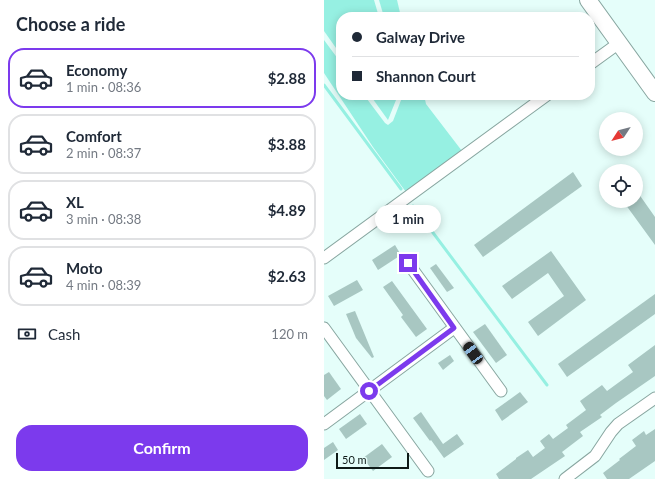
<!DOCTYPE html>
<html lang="en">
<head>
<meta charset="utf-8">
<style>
  :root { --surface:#fff; --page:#f2f2f3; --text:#1f2937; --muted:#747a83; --line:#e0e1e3; --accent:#7c3aed }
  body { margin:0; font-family:Lato,sans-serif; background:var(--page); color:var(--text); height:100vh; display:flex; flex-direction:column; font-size:15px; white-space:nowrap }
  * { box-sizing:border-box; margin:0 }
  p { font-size:13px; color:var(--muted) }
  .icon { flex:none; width:22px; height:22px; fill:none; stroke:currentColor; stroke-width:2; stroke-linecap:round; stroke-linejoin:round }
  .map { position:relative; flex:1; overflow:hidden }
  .details { display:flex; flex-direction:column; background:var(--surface); width:324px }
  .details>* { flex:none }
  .top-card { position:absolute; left:12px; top:12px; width:259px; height:88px; border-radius:16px; box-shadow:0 2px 10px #0003; display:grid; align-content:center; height:88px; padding:0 16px; background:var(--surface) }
  .needle { width:26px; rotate:234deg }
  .buttons { position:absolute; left:275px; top:112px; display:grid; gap:8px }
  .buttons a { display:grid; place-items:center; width:44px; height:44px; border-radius:50%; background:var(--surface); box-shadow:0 2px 10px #0003; font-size:20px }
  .scale { position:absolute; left:12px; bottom:10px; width:73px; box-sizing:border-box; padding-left:4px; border:2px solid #0e1a18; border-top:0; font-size:11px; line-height:14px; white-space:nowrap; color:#0e1a18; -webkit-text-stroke:3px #e5fefa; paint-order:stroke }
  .end { position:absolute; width:18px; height:18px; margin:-9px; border:5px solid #7c3aed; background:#fff; box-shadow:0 0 0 2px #fff }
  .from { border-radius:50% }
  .bubble { position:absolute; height:28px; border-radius:14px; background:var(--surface); box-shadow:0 2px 10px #0003; font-size:13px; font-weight:700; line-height:28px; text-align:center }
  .car { position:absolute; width:12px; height:24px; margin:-12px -6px; border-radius:5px; box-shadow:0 0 3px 1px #0007; background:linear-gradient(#222 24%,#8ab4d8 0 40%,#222 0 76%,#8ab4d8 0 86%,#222 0) }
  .top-card b { display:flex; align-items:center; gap:14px; height:38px; font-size:15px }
  .top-card b+b { border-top:1px solid var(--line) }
  .top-card i { width:10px; height:10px; background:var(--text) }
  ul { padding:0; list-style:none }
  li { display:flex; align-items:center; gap:12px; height:60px; margin:0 8px 6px; padding:0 8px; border:2px solid var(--line); border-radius:16px }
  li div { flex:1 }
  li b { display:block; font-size:15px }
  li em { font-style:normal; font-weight:700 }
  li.active { border-color:var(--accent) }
  li>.icon { width:36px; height:36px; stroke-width:1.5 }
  h2 { padding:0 16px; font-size:18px; line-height:48px }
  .pay { display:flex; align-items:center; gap:10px; height:44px; padding:0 16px; font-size:15px }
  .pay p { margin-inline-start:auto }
  .primary-button { display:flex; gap:8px; margin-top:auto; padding:8px 16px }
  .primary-button a { flex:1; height:46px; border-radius:16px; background:var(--accent); color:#fff; font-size:16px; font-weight:700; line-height:46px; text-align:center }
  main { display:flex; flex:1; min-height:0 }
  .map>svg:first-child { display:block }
  .water { fill:#96f0e2 }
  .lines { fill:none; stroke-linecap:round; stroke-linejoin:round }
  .stream { stroke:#96f0e2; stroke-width:3 }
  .building { fill:#a8c7c2 }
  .street-casing { stroke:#88a6a0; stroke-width:13 }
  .secondary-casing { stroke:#88a6a0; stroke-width:18 }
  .street { stroke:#fff; stroke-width:11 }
  .secondary { stroke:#fff; stroke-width:16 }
  .route { stroke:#7c3aed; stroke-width:5 }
</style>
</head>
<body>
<main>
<section class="details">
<h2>Choose a ride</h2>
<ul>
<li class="active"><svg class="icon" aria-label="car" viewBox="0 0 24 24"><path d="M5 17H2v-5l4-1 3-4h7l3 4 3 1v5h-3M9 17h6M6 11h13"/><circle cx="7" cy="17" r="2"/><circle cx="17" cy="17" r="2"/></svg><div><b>Economy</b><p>1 min · 08:36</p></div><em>$2.88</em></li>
<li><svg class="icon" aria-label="car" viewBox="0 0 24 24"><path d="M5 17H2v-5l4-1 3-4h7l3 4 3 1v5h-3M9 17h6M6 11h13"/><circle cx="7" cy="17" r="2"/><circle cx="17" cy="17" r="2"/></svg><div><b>Comfort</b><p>2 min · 08:37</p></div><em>$3.88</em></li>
<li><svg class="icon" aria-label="car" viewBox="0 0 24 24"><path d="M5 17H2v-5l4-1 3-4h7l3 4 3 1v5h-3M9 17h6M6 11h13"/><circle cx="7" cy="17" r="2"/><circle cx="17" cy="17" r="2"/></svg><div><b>XL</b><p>3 min · 08:38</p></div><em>$4.89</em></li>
<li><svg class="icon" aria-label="car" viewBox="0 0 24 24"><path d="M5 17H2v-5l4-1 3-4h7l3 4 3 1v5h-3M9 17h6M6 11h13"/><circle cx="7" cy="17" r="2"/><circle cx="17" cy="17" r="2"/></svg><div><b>Moto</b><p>4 min · 08:39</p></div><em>$2.63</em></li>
</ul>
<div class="pay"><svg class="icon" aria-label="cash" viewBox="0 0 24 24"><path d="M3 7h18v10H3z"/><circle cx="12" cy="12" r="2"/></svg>Cash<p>120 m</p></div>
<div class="primary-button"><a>Confirm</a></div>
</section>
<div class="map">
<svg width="331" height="479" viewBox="0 0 331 479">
  <rect width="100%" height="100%" fill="#e5fefa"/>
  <!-- water -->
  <g class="water">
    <polygon points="0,0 50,0 55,17 17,17 17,55 0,31"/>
    <polygon points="55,0 73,0 77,17 60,17"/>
    <polygon points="0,40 17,63 17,95 40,95 61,123 64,125 69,121 79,95 100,95 102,104 138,151 82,192 49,147 0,73"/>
    <polygon points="46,95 74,95 64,120"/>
  </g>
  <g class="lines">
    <!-- stream -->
    <g class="stream">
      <polyline points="0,85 77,189"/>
      <polyline points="89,206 223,385"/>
    </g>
  </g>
  <!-- building -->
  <g class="building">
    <polygon points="249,172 258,186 159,257 150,245"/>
    <polygon points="312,190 331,217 331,245 299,201 312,201"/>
    <polygon points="71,245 77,255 54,270 48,260"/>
    <polygon points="227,251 262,300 214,336 204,322 240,296 233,286 224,273 188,299 178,286"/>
    <polygon points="112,264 130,288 123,292 106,268"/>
    <polygon points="33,280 39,290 10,306 4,296"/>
    <polygon points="68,281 103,329 92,337 77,317 79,315 59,287"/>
    <polygon points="331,294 331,314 243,377 234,364"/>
    <polygon points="31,311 50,357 48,358 32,338 22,314"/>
    <polygon points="161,324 183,355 172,363 149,332"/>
    <polygon points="331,345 331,376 292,403 276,415 278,417 256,432 259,436 238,452 241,456 207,479 175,479 172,474 192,459 192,458 204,450 209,457 221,448 216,441 225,434 229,439 244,428 242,425 262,410 256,401 278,385 283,391 309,372 304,365"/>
    <polygon points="126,355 130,361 119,370 114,363"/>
    <polygon points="5,372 17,389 3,400 0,396 0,375"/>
    <polygon points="196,392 204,402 178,421 171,410"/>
    <polygon points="97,412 119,444 133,434 140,444 120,458 107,440 106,441 89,418"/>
    <polygon points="36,414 43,424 22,439 15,429"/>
    <polygon points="331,429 331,461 305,479 283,479 279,473 296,460 295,459 312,446 308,440 320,431 322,435"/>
    <polygon points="9,442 14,450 0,460 0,448"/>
    <polygon points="58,444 68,457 49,471 39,458"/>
  </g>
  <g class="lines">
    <defs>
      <g id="street">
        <polyline points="266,64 295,43"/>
        <polyline points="0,258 223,95"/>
        <polyline points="84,263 177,391"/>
        <polyline points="0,328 104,471"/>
        <polyline points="0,424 130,328"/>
        <polyline points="241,479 271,456 287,432 294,424 331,398"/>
      </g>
      <polyline id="secondary" points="264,0 331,93"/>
    </defs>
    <!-- street casing -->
    <use href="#street" class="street-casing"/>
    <!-- secondary casing -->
    <use href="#secondary" class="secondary-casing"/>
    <!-- street -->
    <use href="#street" class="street"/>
    <!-- secondary -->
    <use href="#secondary" class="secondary"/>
  </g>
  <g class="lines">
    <!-- route -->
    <polyline class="route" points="45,391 130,328 84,263"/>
  </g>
</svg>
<div class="buttons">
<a><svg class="needle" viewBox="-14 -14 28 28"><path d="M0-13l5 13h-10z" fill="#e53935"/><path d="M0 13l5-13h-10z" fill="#747a83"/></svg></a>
<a><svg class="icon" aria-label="locate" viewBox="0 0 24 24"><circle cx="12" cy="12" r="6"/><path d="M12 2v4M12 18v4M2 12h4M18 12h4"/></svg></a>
</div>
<div class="scale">50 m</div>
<i class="end from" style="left:45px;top:391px"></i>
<i class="end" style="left:84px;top:263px"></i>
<div class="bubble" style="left:51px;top:205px;width:66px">1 min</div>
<i class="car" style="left:149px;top:353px;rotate:324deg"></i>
<div class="top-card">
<b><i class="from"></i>Galway Drive</b>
<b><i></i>Shannon Court</b>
</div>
</div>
</main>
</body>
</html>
